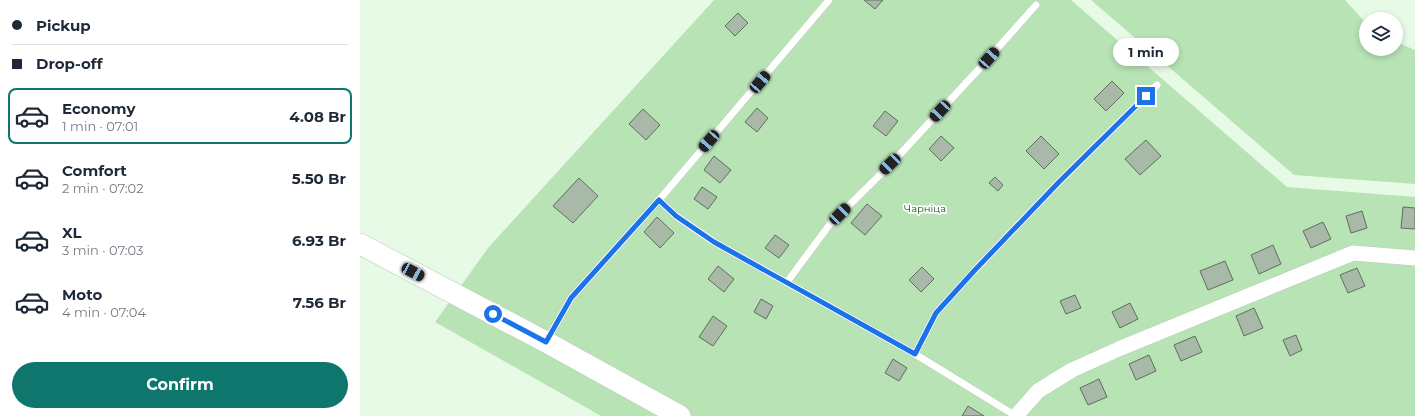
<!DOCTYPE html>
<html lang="en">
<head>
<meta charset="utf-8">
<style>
  :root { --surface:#fff; --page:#f6f6f7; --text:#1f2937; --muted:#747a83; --line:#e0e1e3; --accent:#0f766e }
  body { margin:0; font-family:Montserrat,sans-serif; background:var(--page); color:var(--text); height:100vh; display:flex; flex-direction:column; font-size:15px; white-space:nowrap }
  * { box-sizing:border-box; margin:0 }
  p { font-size:13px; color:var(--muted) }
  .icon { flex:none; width:22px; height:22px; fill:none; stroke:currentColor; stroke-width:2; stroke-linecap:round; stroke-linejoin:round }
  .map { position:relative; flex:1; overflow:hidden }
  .details { display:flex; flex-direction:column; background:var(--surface); width:360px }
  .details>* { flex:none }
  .guide { display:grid; align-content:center; height:88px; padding:0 12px; background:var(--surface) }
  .buttons { position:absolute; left:999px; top:12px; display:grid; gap:8px }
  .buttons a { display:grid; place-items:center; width:44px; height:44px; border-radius:50%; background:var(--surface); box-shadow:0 2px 6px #0003; font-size:20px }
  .end { position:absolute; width:18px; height:18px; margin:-9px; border:5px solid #1a73e8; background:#fff; box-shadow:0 0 0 2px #fff }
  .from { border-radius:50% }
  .bubble { position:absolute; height:28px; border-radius:14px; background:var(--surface); box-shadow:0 2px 6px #0003; font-size:13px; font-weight:700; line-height:28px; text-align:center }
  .car { position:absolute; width:12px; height:24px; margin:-12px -6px; border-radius:5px; box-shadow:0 0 3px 1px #0007; background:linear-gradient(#222 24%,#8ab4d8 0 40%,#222 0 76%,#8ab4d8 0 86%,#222 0) }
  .guide b { display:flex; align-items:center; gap:14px; height:38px; font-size:15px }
  .guide b+b { border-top:1px solid var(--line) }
  .guide i { width:10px; height:10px; background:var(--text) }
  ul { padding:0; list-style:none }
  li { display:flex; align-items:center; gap:12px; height:56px; margin:0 8px 6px; padding:0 4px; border:2px solid transparent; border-radius:8px }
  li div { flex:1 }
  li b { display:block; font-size:15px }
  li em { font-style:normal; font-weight:700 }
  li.on { border-color:var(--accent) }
  li>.icon { width:36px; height:36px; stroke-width:1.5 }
  .button { display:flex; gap:8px; margin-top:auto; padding:8px 12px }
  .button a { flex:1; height:46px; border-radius:24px; background:var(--accent); color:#fff; font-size:16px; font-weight:700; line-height:46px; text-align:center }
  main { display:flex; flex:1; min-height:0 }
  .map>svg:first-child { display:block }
  .green { fill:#b7e3b5 }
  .building { fill:#a8baa7; stroke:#5e6f5d }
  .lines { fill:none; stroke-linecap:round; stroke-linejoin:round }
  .lane-casing { stroke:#bccebb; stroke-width:8 }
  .street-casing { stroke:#bccebb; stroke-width:16 }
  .secondary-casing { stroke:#bccebb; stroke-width:22 }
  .lane { stroke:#fff; stroke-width:7 }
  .street { stroke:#fff; stroke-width:15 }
  .secondary { stroke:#fff; stroke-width:21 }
  .route { stroke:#1a73e8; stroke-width:5 }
  .labels { text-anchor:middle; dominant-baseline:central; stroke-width:3.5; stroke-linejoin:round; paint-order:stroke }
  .park-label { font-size:10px; fill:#145317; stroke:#fff }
</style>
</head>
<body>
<main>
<section class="details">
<div class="guide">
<b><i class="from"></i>Pickup</b>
<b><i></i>Drop-off</b>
</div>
<ul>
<li class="on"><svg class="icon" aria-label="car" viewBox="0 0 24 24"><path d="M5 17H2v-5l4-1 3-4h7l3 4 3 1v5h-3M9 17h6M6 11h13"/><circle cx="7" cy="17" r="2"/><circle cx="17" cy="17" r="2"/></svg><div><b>Economy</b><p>1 min · 07:01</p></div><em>4.08 Br</em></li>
<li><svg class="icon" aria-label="car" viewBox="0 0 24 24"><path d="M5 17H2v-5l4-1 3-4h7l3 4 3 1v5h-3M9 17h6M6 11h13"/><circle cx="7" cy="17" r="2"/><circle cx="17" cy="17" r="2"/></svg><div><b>Comfort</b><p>2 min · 07:02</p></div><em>5.50 Br</em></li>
<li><svg class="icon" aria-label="car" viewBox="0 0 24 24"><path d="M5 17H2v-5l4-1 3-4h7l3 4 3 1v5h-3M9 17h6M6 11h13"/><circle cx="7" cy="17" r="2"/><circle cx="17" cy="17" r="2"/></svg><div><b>XL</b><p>3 min · 07:03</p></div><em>6.93 Br</em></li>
<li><svg class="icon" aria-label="car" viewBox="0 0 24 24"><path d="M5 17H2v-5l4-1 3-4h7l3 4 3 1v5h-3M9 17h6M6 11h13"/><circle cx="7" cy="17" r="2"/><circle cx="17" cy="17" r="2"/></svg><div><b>Moto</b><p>4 min · 07:04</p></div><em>7.56 Br</em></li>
</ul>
<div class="button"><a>Confirm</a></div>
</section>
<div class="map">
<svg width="1055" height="416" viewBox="0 0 1055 416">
  <rect width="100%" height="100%" fill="#e7fae6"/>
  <!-- green -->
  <g class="green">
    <polygon points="354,0 711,0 927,187 1055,197 1055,416 241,416 75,322 128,248"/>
    <polygon points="731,0 985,0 1006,23 1006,49 1036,49 1036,42 1055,50 1055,184 934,175"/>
  </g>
  <!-- building -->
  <g class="building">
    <polygon points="504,0 523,0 515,9"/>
    <polygon points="378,13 388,23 375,36 365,26"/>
    <polygon points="752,81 764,93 746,111 734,99"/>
    <polygon points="397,108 408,118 397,132 385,122"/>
    <polygon points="283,109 300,125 286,140 269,124"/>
    <polygon points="525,111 538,121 526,136 513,126"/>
    <polygon points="581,136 594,148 581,161 569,149"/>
    <polygon points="681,136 699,154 684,169 666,151"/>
    <polygon points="786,140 801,156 780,175 765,159"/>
    <polygon points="354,156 371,170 360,183 344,170"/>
    <polygon points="635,177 643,185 638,191 629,183"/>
    <polygon points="219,178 238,196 213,223 193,206"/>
    <polygon points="342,187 357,197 348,209 334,199"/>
    <polygon points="507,204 522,216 505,235 491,223"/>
    <polygon points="1043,207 1055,208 1055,229 1041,228"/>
    <polygon points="1002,211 1007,228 991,233 986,216"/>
    <polygon points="297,217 314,233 300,248 284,232"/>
    <polygon points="963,222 971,239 951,248 943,231"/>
    <polygon points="415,235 429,245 419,258 405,248"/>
    <polygon points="913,245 921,264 899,274 891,255"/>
    <polygon points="865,261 873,280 848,290 840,271"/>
    <polygon points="358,266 374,279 364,292 348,279"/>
    <polygon points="562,267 574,279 561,292 549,280"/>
    <polygon points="997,268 1005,286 988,293 980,275"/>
    <polygon points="715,295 721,308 706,314 700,301"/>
    <polygon points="401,299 413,306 406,319 394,312"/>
    <polygon points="770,303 778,319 760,328 752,312"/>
    <polygon points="894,308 903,328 884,336 876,316"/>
    <polygon points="353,316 367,326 353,346 339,337"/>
    <polygon points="936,335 942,350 930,356 923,340"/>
    <polygon points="835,336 842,352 821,361 814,345"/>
    <polygon points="789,355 796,371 776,380 769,364"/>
    <polygon points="533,359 547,368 539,381 525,373"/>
    <polygon points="739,379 747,397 728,405 720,388"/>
    <polygon points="608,406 624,416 602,416"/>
  </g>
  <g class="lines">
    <defs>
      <g id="lane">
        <polyline points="299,200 316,216 354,242 555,354 656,416"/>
        <polyline points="427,282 470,224 530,165 619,69 676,5"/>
        <polyline points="187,340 211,298 299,200 469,0"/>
        <polyline points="555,354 576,313 614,271 699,182 797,85"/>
      </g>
      <polyline id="street" points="656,416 678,391 712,370 761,348 993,253 1055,258"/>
      <polyline id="secondary" points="0,244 186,342 320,416"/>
    </defs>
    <!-- lane casing -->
    <use href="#lane" class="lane-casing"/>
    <!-- street casing -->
    <use href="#street" class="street-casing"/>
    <!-- secondary casing -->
    <use href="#secondary" class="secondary-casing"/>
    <!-- lane -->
    <use href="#lane" class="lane"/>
    <!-- street -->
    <use href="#street" class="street"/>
    <!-- secondary -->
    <use href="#secondary" class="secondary"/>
  </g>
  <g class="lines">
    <!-- route -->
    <polyline class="route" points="133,314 186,342 211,298 299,200 316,216 354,242 555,354 576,313 614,271 699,182 786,96"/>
  </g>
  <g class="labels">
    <!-- park labels -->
    <g class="park-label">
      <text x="565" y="208">Чарніца</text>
    </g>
  </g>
</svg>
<div class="buttons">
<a><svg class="icon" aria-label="layers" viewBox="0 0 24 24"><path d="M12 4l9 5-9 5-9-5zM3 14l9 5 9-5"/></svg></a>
</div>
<i class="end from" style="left:133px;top:314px"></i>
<i class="end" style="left:786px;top:96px"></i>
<div class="bubble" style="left:753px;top:38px;width:66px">1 min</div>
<i class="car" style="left:629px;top:58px;rotate:42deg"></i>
<i class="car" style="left:400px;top:82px;rotate:40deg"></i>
<i class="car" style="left:580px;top:111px;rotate:223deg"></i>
<i class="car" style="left:349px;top:141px;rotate:221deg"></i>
<i class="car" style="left:530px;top:164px;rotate:226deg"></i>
<i class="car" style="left:480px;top:214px;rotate:45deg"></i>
<i class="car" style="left:53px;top:272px;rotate:118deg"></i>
</div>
</main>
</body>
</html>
